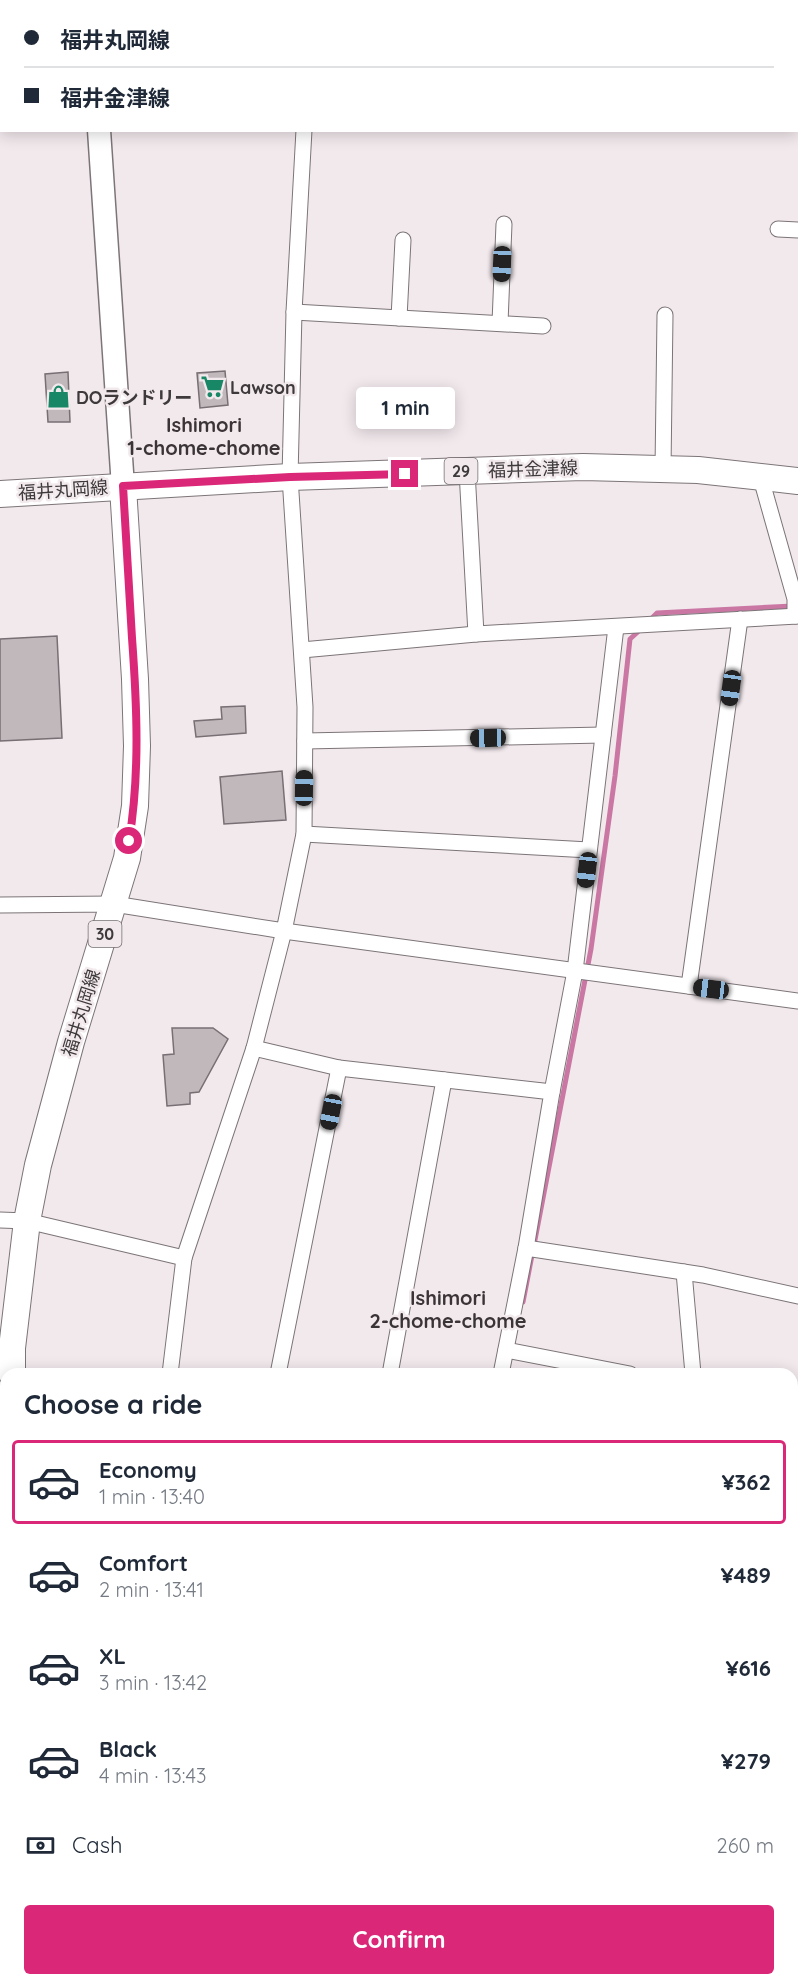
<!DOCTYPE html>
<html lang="en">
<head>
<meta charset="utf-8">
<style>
  :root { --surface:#fff; --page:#f6f6f7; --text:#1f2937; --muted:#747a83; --line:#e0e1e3; --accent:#db2777 }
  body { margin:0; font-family:Quicksand,"Noto Sans JP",sans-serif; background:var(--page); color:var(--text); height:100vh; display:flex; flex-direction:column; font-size:22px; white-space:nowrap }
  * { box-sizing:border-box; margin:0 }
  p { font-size:20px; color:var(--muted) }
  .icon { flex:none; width:33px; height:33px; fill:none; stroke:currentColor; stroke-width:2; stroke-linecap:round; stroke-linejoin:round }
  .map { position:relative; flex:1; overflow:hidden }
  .drawer { position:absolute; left:0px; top:1368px; width:798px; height:618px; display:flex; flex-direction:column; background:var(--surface); border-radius:18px 18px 0 0; box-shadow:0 3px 15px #0003 }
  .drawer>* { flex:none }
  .guide { position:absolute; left:0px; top:0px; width:798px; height:132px; box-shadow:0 3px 15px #0003; display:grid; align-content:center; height:132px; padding:0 24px; background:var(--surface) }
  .end { position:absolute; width:27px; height:27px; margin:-14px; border:8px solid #db2777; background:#fff; box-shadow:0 0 0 3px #fff }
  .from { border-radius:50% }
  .bubble { position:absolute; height:42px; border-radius:6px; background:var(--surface); box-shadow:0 3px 15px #0003; font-size:20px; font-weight:700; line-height:42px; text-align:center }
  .car { position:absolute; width:18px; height:36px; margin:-18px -9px; border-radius:8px; box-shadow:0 0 4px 2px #0007; background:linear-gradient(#222 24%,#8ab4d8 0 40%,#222 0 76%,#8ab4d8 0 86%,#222 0) }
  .guide b { display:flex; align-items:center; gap:21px; height:57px; font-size:22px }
  .guide b+b { border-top:2px solid var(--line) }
  .guide i { width:15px; height:15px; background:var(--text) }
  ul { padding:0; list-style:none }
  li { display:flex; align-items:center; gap:18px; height:84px; margin:0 12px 9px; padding:0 12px; border:3px solid transparent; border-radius:6px }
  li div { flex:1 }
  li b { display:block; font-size:22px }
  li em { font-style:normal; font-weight:700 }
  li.selected { border-color:var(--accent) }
  li>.icon { width:54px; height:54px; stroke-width:1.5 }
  h2 { padding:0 24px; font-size:27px; line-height:72px }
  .pay { display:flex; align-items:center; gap:15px; height:66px; padding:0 24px; font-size:22px }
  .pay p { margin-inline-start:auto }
  .button { display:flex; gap:12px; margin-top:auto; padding:12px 24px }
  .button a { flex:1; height:69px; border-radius:6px; background:var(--accent); color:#fff; font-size:24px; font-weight:700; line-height:69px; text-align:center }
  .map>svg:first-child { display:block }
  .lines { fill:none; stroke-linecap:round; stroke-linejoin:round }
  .stream { stroke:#ca77a4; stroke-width:5 }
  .building { fill:#c1b8bc; stroke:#776f73; stroke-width:1.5 }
  .street-casing { stroke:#7c7478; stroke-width:17 }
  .secondary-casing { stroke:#7c7478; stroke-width:25 }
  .primary-casing { stroke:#7c7478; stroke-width:28 }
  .street { stroke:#fff; stroke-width:15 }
  .secondary { stroke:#fff; stroke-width:22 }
  .primary { stroke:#fff; stroke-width:26 }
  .route { stroke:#db2777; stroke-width:8 }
  .labels { text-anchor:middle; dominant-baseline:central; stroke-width:5; stroke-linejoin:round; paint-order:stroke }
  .shield { fill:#f2e9ed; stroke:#746e71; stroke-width:1.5 }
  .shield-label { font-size:16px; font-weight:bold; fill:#3e3a3c }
  .poi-label { font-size:18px; font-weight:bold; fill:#3e3a3c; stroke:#f2e9ed; text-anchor:start }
  .street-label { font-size:18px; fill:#3e3a3c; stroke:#f2e9ed }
  .neighbourhood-label { font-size:20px; font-weight:bold; fill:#3b3437; stroke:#f2e9ed }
</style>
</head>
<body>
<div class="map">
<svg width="798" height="1986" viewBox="0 0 798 1986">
  <rect width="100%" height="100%" fill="#f2e9ed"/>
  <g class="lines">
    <!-- stream -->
    <g class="stream">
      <polyline points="650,620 657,613 793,606"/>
      <polyline points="523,1302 591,949 615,776 630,639 641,629"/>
      <polyline points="0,1849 6,1857"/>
      <polyline points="99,1980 105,1986"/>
    </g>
  </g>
  <!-- building -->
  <g class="building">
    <polygon points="225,371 228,405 200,408 197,373"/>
    <polygon points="68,372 70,422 48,422 45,374"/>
    <polygon points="57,636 62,738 0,741 0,639"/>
    <polygon points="245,706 246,733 196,737 194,721 222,719 221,707"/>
    <polygon points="282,771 286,820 224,824 220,777"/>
    <polygon points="172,1028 213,1028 228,1039 199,1092 190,1093 190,1104 167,1106 163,1055 174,1054"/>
  </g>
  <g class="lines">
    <defs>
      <g id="street">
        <polyline points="70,0 70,2"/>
        <polyline points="116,0 116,2"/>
        <polyline points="305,0 305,2"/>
        <polyline points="778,229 798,230"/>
        <polyline points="294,312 543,326"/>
        <polyline points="399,318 403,240"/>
        <polyline points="500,323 504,224"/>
        <polyline points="663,469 665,315"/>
        <polyline points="467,471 476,634"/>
        <polyline points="760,475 795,599 795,616"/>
        <polyline points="302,650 476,634 798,616"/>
        <polyline points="305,741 603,735"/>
        <polyline points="304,834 589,850"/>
        <polyline points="0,905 114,904 284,931 798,1001"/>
        <polyline points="689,986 740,619"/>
        <polyline points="254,1048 339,1068 552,1092 526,1248 501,1374"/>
        <polyline points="552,1092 575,971 616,627"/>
        <polyline points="0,1220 27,1221 184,1258"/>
        <polyline points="526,1248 703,1275 798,1296"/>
        <polyline points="684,1272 693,1374"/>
        <polyline points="506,1350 630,1374"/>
        <polyline points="170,1374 184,1258 254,1048 284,931 304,834 305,707 290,477 294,312 304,130"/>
        <polyline points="278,1374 339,1068"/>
        <polyline points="390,1374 444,1080"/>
        <polyline points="792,1614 798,1615"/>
        <polyline points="0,1626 6,1626"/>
        <polyline points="792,1801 798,1803"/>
      </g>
      <g id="secondary">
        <polyline points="92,0 92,2"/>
        <polyline points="99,130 123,487"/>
        <polyline points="0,1417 6,1419"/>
        <polyline points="792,1968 798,1967"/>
        <polyline points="451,1986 547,1980"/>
      </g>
      <g id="primary">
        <polyline points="0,494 290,477 583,467 698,470 798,481"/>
        <polyline points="12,1374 12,1348 27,1221 38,1165 71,1042 127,858 135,806 137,746 135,679 123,487"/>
        <polyline points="159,1980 162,1986"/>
      </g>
    </defs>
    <!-- street casing -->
    <use href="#street" class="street-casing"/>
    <!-- secondary casing -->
    <use href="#secondary" class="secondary-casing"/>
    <!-- primary casing -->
    <use href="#primary" class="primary-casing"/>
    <!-- street -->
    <use href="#street" class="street"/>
    <!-- secondary -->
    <use href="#secondary" class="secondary"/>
    <!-- primary -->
    <use href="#primary" class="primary"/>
  </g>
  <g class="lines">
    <!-- route -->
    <path class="route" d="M129,841c11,-67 8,-135 3,-203 -3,-50 -6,-101 -9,-152l167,-9 115,-3"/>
  </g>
  <!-- icons -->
  <defs>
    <symbol id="supermarket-bare" viewBox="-9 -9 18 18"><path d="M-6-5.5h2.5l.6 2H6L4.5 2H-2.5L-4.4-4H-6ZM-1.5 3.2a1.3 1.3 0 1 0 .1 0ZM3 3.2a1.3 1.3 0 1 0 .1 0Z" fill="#178766" stroke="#f2e9ed" stroke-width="2.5" paint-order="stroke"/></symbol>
    <symbol id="shop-bare" viewBox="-9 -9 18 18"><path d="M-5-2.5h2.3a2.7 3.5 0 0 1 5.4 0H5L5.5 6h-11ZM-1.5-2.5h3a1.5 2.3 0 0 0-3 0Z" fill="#178766" stroke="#f2e9ed" stroke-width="2.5" paint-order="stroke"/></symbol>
  </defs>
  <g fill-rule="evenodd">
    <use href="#supermarket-bare" x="196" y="370" width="33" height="33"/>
    <use href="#shop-bare" x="42" y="380" width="33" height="33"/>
  </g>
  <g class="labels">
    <!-- shield labels -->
    <g class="shield">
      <rect x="444.5" y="458" width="33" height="26" rx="4.5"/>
      <rect x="88.5" y="921" width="33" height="26" rx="4.5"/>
    </g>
    <g class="shield-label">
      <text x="461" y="471">29</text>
      <text x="105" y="934">30</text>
    </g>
    <!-- poi labels -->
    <g class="poi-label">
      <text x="230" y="387">Lawson</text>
      <text x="76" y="397">DOランドリー</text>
    </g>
    <!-- street labels -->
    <g class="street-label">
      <text transform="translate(533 469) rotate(-2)">福井金津線</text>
      <text transform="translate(63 490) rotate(-4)">福井丸岡線</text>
      <text transform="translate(81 1013) rotate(-73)">福井丸岡線</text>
    </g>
    <!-- neighbourhood labels -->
    <g class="neighbourhood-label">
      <text x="204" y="424">Ishimori<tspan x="204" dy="23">1-chome-chome</tspan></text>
      <text x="448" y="1297">Ishimori<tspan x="448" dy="23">2-chome-chome</tspan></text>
    </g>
  </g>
</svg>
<i class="end from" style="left:129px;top:841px"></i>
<i class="end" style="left:405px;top:474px"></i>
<div class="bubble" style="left:356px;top:387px;width:99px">1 min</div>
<i class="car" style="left:502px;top:264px;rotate:182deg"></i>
<i class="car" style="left:731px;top:688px;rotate:188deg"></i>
<i class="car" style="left:488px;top:738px;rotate:269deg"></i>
<i class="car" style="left:304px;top:788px;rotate:1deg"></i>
<i class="car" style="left:587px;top:870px;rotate:187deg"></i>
<i class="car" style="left:711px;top:989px;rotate:277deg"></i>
<i class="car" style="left:331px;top:1112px;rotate:191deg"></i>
<div class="guide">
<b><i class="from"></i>福井丸岡線</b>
<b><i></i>福井金津線</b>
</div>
<section class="drawer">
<h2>Choose a ride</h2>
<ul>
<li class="selected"><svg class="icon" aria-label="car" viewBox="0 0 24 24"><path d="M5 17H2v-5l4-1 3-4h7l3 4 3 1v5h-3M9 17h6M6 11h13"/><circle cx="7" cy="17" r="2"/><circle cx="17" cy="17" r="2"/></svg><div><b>Economy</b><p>1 min · 13:40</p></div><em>¥362</em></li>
<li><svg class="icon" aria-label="car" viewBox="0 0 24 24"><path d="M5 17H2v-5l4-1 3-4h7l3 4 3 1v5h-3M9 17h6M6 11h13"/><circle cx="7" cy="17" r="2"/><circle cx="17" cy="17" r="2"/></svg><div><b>Comfort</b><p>2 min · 13:41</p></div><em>¥489</em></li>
<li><svg class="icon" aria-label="car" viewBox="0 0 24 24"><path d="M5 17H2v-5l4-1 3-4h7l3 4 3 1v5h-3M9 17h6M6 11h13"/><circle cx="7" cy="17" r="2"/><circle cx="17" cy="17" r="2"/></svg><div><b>XL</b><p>3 min · 13:42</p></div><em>¥616</em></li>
<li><svg class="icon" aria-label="car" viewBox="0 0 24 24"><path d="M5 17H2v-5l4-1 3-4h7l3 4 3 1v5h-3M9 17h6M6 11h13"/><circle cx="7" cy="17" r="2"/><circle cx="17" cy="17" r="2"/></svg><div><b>Black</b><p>4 min · 13:43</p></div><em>¥279</em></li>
</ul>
<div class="pay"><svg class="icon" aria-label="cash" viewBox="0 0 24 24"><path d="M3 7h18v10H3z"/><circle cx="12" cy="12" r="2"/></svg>Cash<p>260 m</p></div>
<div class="button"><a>Confirm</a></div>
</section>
</div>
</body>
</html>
